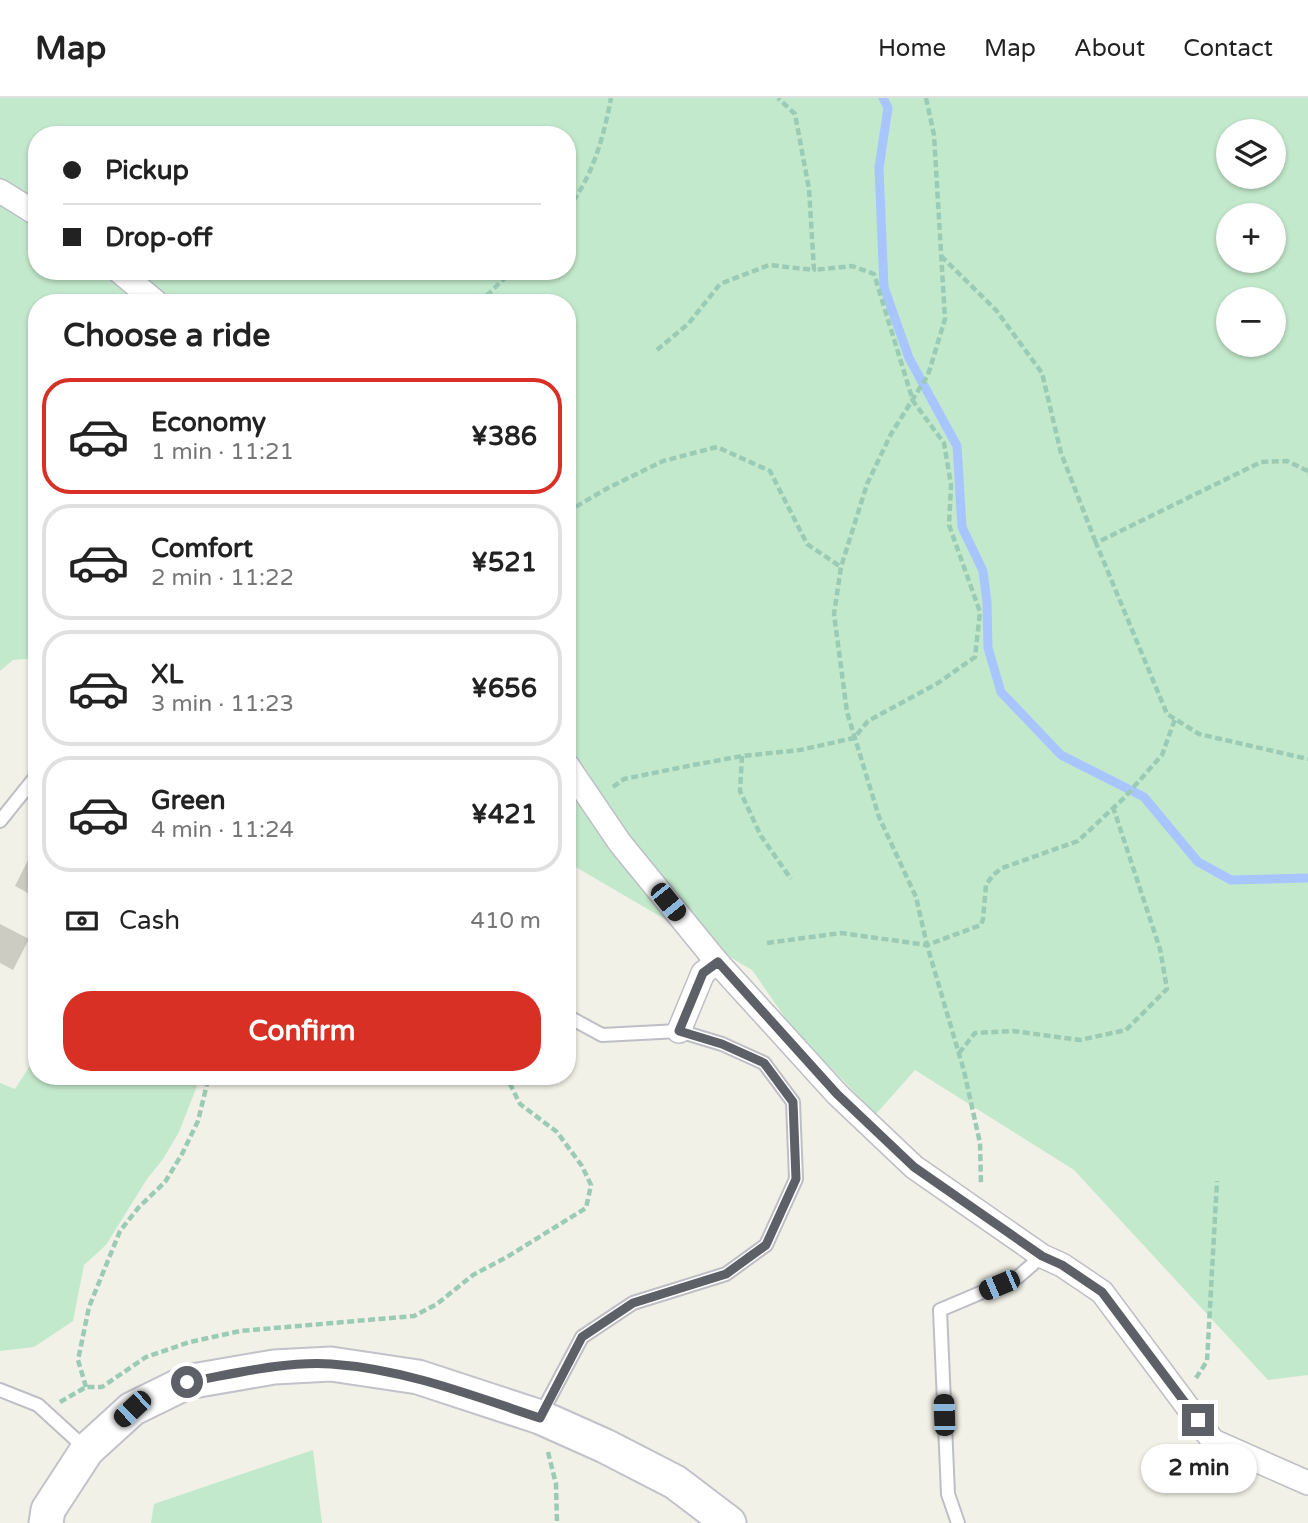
<!DOCTYPE html>
<html lang="en">
<head>
<meta charset="utf-8">
<style>
  :root { --surface:#fff; --page:#f2f2f2; --text:#222; --muted:#767676; --line:#e0e0e0; --accent:#d93025 }
  body { margin:0; font-family:"Varela Round",sans-serif; background:var(--page); color:var(--text); height:100vh; display:flex; flex-direction:column; font-size:26px; white-space:nowrap }
  * { box-sizing:border-box; margin:0 }
  p { font-size:23px; color:var(--muted) }
  .icon { flex:none; width:38px; height:38px; fill:none; stroke:currentColor; stroke-width:2; stroke-linecap:round; stroke-linejoin:round }
  .map { position:relative; flex:1; overflow:hidden }
  .side { position:absolute; left:28px; top:196px; width:548px; height:791px; display:flex; flex-direction:column; background:var(--surface); border-radius:28px; box-shadow:0 2px 5px #0004 }
  .side>* { flex:none }
  .guide { position:absolute; left:28px; top:28px; width:548px; height:154px; border-radius:28px; box-shadow:0 2px 5px #0004; display:grid; align-content:center; height:154px; padding:0 35px; background:var(--surface) }
  .buttons { position:absolute; left:1216px; top:21px; display:grid; gap:14px }
  .buttons a { display:grid; place-items:center; width:70px; height:70px; border-radius:50%; background:var(--surface); box-shadow:0 2px 5px #0004; font-size:35px }
  .end { position:absolute; width:32px; height:32px; margin:-16px; border:9px solid #5e6068; background:#fff; box-shadow:0 0 0 4px #fff }
  .from { border-radius:50% }
  .bubble { position:absolute; height:49px; border-radius:24px; background:var(--surface); box-shadow:0 2px 5px #0004; font-size:23px; font-weight:700; line-height:49px; text-align:center }
  .car { position:absolute; width:21px; height:42px; margin:-21px -10px; border-radius:9px; box-shadow:0 0 5px 2px #0007; background:linear-gradient(#222 24%,#8ab4d8 0 40%,#222 0 76%,#8ab4d8 0 86%,#222 0) }
  .guide b { display:flex; align-items:center; gap:24px; height:66px; font-size:26px }
  .guide b+b { border-top:2px solid var(--line) }
  .guide i { width:18px; height:18px; background:var(--text) }
  ul { padding:0; list-style:none }
  li { display:flex; align-items:center; gap:21px; height:116px; margin:0 14px 10px; padding:0 21px; border:4px solid var(--line); border-radius:28px }
  li div { flex:1 }
  li b { display:block; font-size:26px }
  li em { font-style:normal; font-weight:700 }
  li.active { border-color:var(--accent) }
  li>.icon { width:63px; height:63px; stroke-width:1.5 }
  h2 { padding:0 35px; font-size:32px; line-height:84px }
  .pay { display:flex; align-items:center; gap:18px; height:77px; padding:0 35px; font-size:26px }
  .pay p { margin-inline-start:auto }
  .cta { display:flex; gap:14px; margin-top:auto; padding:14px 35px }
  .cta a { flex:1; height:80px; border-radius:28px; background:var(--accent); color:#fff; font-size:28px; font-weight:700; line-height:80px; text-align:center }
  header { display:flex; align-items:center; gap:42px; box-sizing:border-box; height:98px; padding:0 35px; background:var(--surface); border-bottom:2px solid var(--line) }
  header strong { font-size:33px }
  nav { display:flex; gap:38px; margin-inline-start:auto; font-size:24px }
  .map>svg:first-child { display:block }
  .green { fill:#c3e9cc; fill-rule:evenodd }
  .lines { fill:none; stroke-linecap:round; stroke-linejoin:round }
  .stream { stroke:#a9c5ff; stroke-width:9 }
  .building { fill:#ccccc3 }
  .lane-casing { stroke:#bebfc6; stroke-width:16 }
  .street-casing { stroke:#bebfc6; stroke-width:26 }
  .secondary-casing { stroke:#c1c2ca; stroke-width:37 }
  .path { stroke:#9bcbb4; stroke-width:4.5; stroke-dasharray:7 3.5; stroke-linecap:butt }
  .lane { stroke:#fff; stroke-width:12 }
  .street { stroke:#fff; stroke-width:23 }
  .secondary { stroke:#fff; stroke-width:33 }
  .route { stroke:#5e6068; stroke-width:9 }
</style>
</head>
<body>
<header>
<strong>Map</strong>
<nav><a>Home</a><a>Map</a><a>About</a><a>Contact</a></nav>
</header>
<div class="map">
<svg width="1308" height="1425" viewBox="0 0 1308 1425">
  <rect width="100%" height="100%" fill="#f1f1e7"/>
  <!-- green -->
  <g class="green">
    <path d="M0,0h1308v1277l-40,5 -194,-210 -159,-100 -39,44 -83,-85 -41,-59 -185,-108v-559h-530v355l-24,2 -13,11zM1228,33h46v46h-46zM37,37h530v136h-530zM1228,117h46v46h-46zM1228,201h46v46h-46z"/>
    <polygon points="37,957 37,978 192,978 197,988 179,1034 163,1061 147,1081 106,1147 84,1167 73,1223 34,1249 0,1253 0,985 15,991"/>
    <polygon points="313,1352 322,1425 151,1425 154,1406"/>
  </g>
  <g class="lines">
    <!-- stream -->
    <polyline class="stream" points="883,0 888,10 879,70 884,189 909,260 957,348 962,429 983,473 987,504 988,550 1001,594 1061,657 1144,699 1198,764 1231,782 1308,780"/>
  </g>
  <!-- building -->
  <g class="building">
    <polygon points="30,758 37,761 37,800 15,788"/>
    <polygon points="0,826 29,841 13,872 0,865"/>
  </g>
  <g class="lines">
    <defs>
      <g id="lane">
        <polyline points="0,723 37,677"/>
        <polyline points="0,1292 38,1307 85,1350"/>
        <polyline points="540,1318 582,1239 633,1205 726,1176 766,1147 796,1081 793,1004 764,965 722,946 679,933 602,937 567,918"/>
        <polyline points="958,1425 948,1396 940,1212 1018,1179 1042,1158"/>
      </g>
      <g id="street">
        <polyline points="0,93 37,116"/>
        <polyline points="119,173 157,205"/>
        <polyline points="567,667 620,745 717,864"/>
        <polyline points="679,933 703,875 717,864 837,996 914,1069 1042,1158 1062,1167 1102,1194 1213,1343 1308,1385"/>
      </g>
      <polyline id="secondary" points="46,1425 48,1412 87,1352 132,1311 187,1284 274,1269 331,1266 418,1279 540,1319 605,1348 675,1384 729,1425"/>
    </defs>
    <!-- lane casing -->
    <use href="#lane" class="lane-casing"/>
    <!-- street casing -->
    <use href="#street" class="street-casing"/>
    <!-- secondary casing -->
    <use href="#secondary" class="secondary-casing"/>
    <!-- path -->
    <g class="path">
      <polyline points="926,0 934,37 945,221 928,277 891,336 867,386 841,469 834,516 847,614 879,719 916,799 927,847 964,973 980,1045 981,1087"/>
      <path d="M567,111c25,-30 37,-73 44,-111"/>
      <polyline points="941,158 996,212 1042,275 1061,355 1096,445"/>
      <polyline points="479,205 512,173"/>
      <polyline points="657,252 689,225 720,186 769,167 814,172 809,91 795,16 778,0"/>
      <polyline points="1308,373 1287,363 1261,364 1096,445 1167,616 1199,636 1308,661"/>
      <polyline points="567,414 606,391 663,363 717,349 770,373 807,446 841,469"/>
      <polyline points="742,658 740,693 761,738 791,781"/>
      <polyline points="613,689 624,681 693,667 742,658 800,652 854,640 868,623 938,585 975,559 980,514 949,427 951,387 944,345 913,303 874,176 852,168 814,172"/>
      <polyline points="767,845 841,835 927,847 981,827 983,821 986,787 993,777 1002,770 1078,743 1124,700 1162,657 1175,621"/>
      <polyline points="959,955 975,935 1013,933 1080,942 1126,932 1167,891 1160,851 1113,709"/>
      <polyline points="1196,1280 1207,1263 1217,1083"/>
      <polyline points="86,1289 78,1262 89,1209 120,1133 139,1109 165,1084 182,1056 198,1023 209,978"/>
      <polyline points="60,1304 86,1289 102,1289 146,1259 190,1244 240,1233 414,1218 437,1206 473,1177 507,1159 586,1110 591,1087 582,1068 557,1034 520,1006 506,978"/>
      <polyline points="548,1354 556,1386 557,1425"/>
    </g>
    <!-- lane -->
    <use href="#lane" class="lane"/>
    <!-- street -->
    <use href="#street" class="street"/>
    <!-- secondary -->
    <use href="#secondary" class="secondary"/>
  </g>
  <g class="lines">
    <!-- route -->
    <path class="route" d="M187,1284c47,-8 97,-21 144,-18 73,5 140,31 209,54l42,-81 51,-34 93,-29 40,-29 30,-66 -3,-77 -29,-39 -42,-19 -43,-13 24,-58 15,-11 119,132 77,73 128,89 20,9 40,27 96,128"/>
  </g>
</svg>
<div class="buttons">
<a><svg class="icon" aria-label="layers" viewBox="0 0 24 24"><path d="M12 4l9 5-9 5-9-5zM3 14l9 5 9-5"/></svg></a>
<a>+</a>
<a>−</a>
</div>
<i class="end from" style="left:187px;top:1284px"></i>
<i class="end" style="left:1198px;top:1322px"></i>
<div class="bubble" style="left:1141px;top:1346px;width:116px">2 min</div>
<i class="car" style="left:668px;top:804px;rotate:141deg"></i>
<i class="car" style="left:999px;top:1187px;rotate:247deg"></i>
<i class="car" style="left:132px;top:1311px;rotate:227deg"></i>
<i class="car" style="left:944px;top:1317px;rotate:358deg"></i>
<div class="guide">
<b><i class="from"></i>Pickup</b>
<b><i></i>Drop-off</b>
</div>
<section class="side">
<h2>Choose a ride</h2>
<ul>
<li class="active"><svg class="icon" aria-label="car" viewBox="0 0 24 24"><path d="M5 17H2v-5l4-1 3-4h7l3 4 3 1v5h-3M9 17h6M6 11h13"/><circle cx="7" cy="17" r="2"/><circle cx="17" cy="17" r="2"/></svg><div><b>Economy</b><p>1 min · 11:21</p></div><em>¥386</em></li>
<li><svg class="icon" aria-label="car" viewBox="0 0 24 24"><path d="M5 17H2v-5l4-1 3-4h7l3 4 3 1v5h-3M9 17h6M6 11h13"/><circle cx="7" cy="17" r="2"/><circle cx="17" cy="17" r="2"/></svg><div><b>Comfort</b><p>2 min · 11:22</p></div><em>¥521</em></li>
<li><svg class="icon" aria-label="car" viewBox="0 0 24 24"><path d="M5 17H2v-5l4-1 3-4h7l3 4 3 1v5h-3M9 17h6M6 11h13"/><circle cx="7" cy="17" r="2"/><circle cx="17" cy="17" r="2"/></svg><div><b>XL</b><p>3 min · 11:23</p></div><em>¥656</em></li>
<li><svg class="icon" aria-label="car" viewBox="0 0 24 24"><path d="M5 17H2v-5l4-1 3-4h7l3 4 3 1v5h-3M9 17h6M6 11h13"/><circle cx="7" cy="17" r="2"/><circle cx="17" cy="17" r="2"/></svg><div><b>Green</b><p>4 min · 11:24</p></div><em>¥421</em></li>
</ul>
<div class="pay"><svg class="icon" aria-label="cash" viewBox="0 0 24 24"><path d="M3 7h18v10H3z"/><circle cx="12" cy="12" r="2"/></svg>Cash<p>410 m</p></div>
<div class="cta"><a>Confirm</a></div>
</section>
</div>
</body>
</html>
